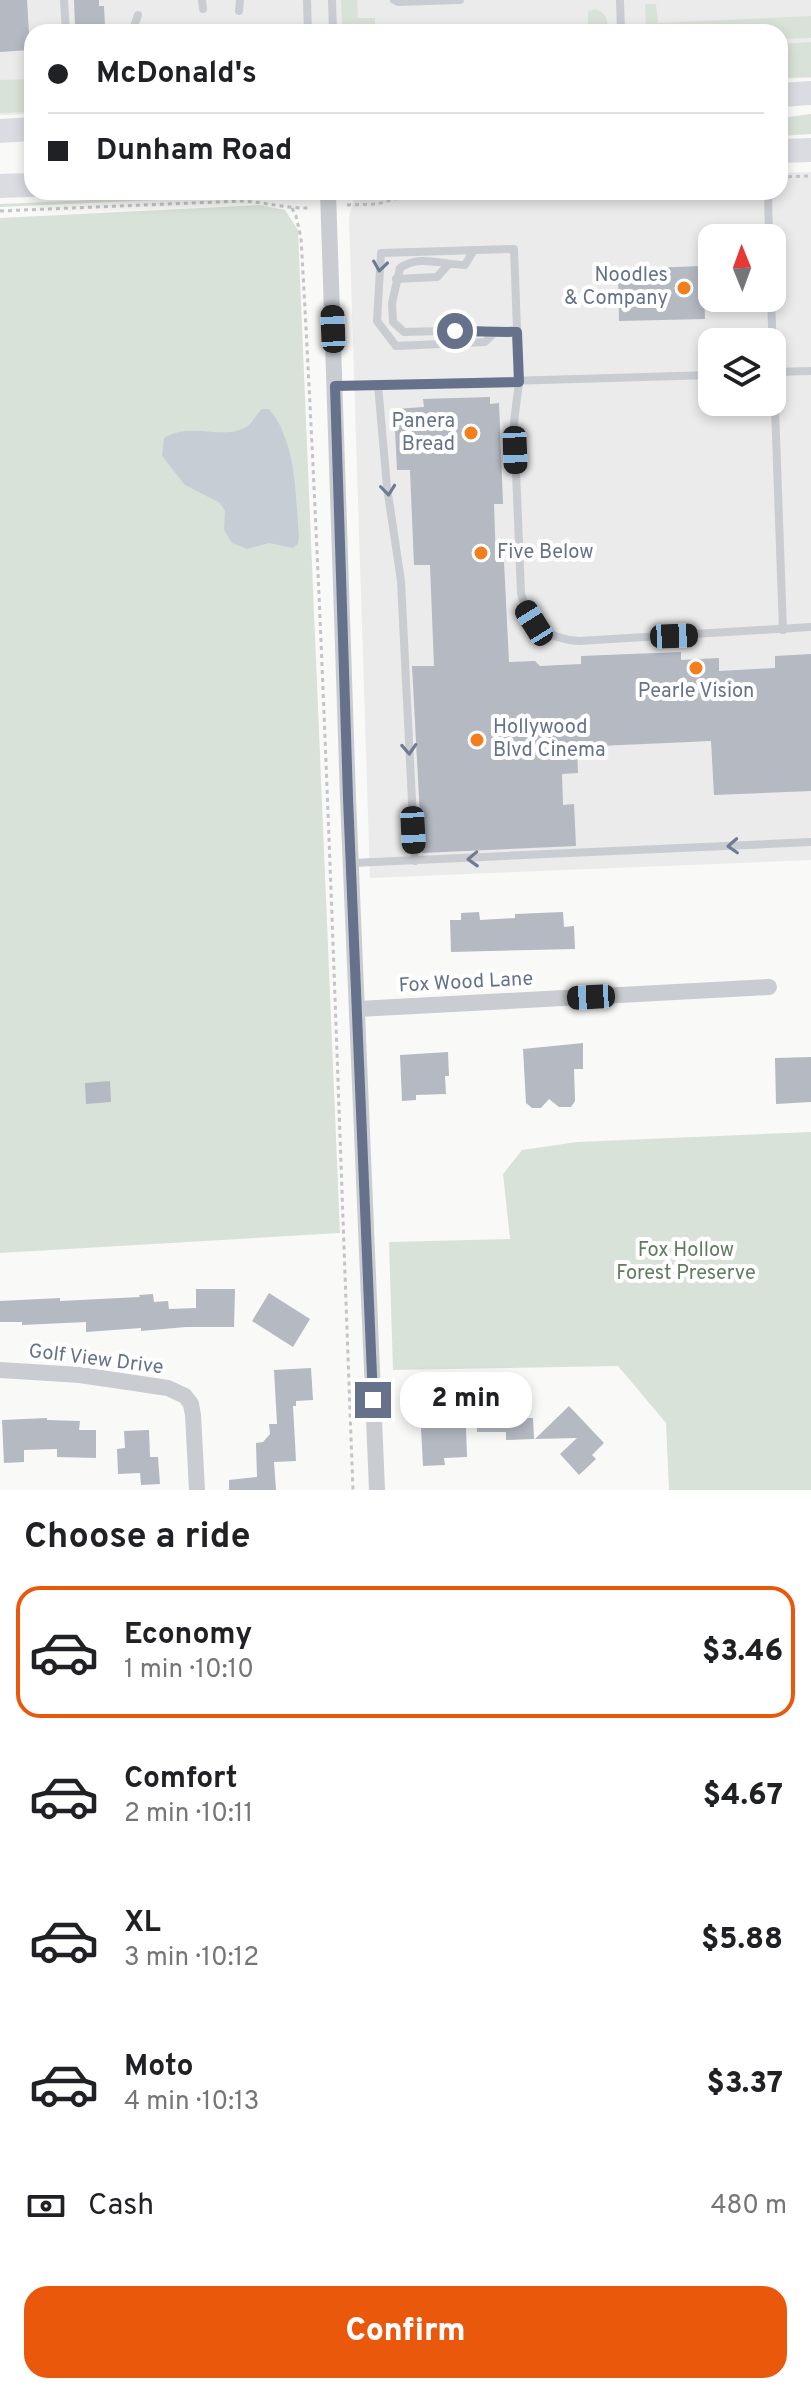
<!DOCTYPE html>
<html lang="en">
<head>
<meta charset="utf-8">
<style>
  :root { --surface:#fff; --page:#f2f2f2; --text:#202124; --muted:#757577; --line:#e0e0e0; --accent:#ea580c }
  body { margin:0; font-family:Overpass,sans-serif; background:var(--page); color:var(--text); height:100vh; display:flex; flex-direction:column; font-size:30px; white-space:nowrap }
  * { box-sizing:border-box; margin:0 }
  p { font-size:26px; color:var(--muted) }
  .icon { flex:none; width:44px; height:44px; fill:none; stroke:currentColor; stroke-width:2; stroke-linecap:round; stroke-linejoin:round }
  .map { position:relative; height:1490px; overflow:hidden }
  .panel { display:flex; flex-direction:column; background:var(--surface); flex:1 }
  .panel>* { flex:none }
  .guide { position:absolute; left:24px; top:24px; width:764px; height:176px; border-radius:24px; box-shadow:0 4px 12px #0003; display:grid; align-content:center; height:176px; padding:0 24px; background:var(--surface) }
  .needle { width:52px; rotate:359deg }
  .fabs { position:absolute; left:698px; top:224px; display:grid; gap:16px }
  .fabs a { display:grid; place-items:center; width:88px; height:88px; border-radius:16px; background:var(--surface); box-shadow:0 4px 12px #0003; font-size:40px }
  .end { position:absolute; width:36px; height:36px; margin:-18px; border:10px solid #66728b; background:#fff; box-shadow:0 0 0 4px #fff }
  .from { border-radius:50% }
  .bubble { position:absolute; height:56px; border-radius:24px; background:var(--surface); box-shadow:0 4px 12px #0003; font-size:26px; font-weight:800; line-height:56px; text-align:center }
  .car { position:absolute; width:24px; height:48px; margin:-24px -12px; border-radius:10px; box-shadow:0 0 6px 2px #0007; background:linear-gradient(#222 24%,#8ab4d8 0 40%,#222 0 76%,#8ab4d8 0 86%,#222 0) }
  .guide b { display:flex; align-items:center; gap:28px; height:76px; font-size:30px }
  .guide b+b { border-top:2px solid var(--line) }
  .guide i { width:20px; height:20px; background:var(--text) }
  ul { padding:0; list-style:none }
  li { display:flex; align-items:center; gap:24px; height:132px; margin:0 16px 12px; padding:0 8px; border:4px solid transparent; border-radius:24px }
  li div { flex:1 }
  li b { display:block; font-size:30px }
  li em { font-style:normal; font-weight:800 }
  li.current { border-color:var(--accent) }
  li>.icon { width:72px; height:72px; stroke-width:1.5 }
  h2 { padding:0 24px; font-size:36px; line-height:96px }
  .pay { display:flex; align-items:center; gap:20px; height:88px; padding:0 24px; font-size:30px }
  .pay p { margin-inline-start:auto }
  .button { display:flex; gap:16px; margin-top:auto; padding:16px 24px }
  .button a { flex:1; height:92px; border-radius:24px; background:var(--accent); color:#fff; font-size:32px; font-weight:800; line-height:92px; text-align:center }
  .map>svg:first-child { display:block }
  .built { fill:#eaebea; fill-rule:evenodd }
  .green { fill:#d9e2d8 }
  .water { fill:#c6ced5 }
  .building { fill:#b4b9c2 }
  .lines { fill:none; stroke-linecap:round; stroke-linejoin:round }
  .path { stroke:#c2c4c7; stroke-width:3; stroke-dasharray:4 4; stroke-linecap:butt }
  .lane { stroke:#c9ccd1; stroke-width:8 }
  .street { stroke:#c9ccd1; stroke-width:16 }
  .secondary { stroke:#dadce2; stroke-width:24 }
  .oneway { stroke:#707b92 }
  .route { stroke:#66728b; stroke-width:10 }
  .poi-dot { fill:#f47d1c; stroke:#fff; stroke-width:3 }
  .labels { text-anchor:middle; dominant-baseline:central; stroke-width:8; stroke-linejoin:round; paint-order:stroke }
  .poi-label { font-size:20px; fill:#66728b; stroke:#fff; text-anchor:end }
  .street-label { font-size:20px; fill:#66728b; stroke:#fff }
  .park-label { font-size:20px; fill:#617b62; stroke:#fff }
</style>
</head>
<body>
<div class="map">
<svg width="811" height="1490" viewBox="0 0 811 1490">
  <rect width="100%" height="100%" fill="#f9faf7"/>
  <!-- built -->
  <g class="built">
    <polygon points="0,0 811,0 811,78 780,79 780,32 32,32 32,114 0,115"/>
    <path d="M811,172v688l-441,18 -21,-661 6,-21 7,-4h418v-19zM712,238h60v60h-60zM712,342h60v60h-60z"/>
  </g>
  <!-- green -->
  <g class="green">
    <polygon points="341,0 357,0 358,18 375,18 375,32 342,32"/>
    <polygon points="645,4 656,4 658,23 811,16 811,38 780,39 780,32 646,32"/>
    <path d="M596,9c12,5 11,12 12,23h-183l163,-7v-14z"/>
    <polygon points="811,42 811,77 780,78 780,44"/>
    <polygon points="32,79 32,112 0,113 0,80"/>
    <polygon points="811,114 811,134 780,136 780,118"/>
    <polygon points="272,192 267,198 247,196 0,207 0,204"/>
    <polygon points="260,205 285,210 298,230 340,1233 0,1253 0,218"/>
    <polygon points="811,1132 811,1490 669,1490 666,1423 618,1366 393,1370 389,1242 510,1239 503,1174 522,1150 577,1142"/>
  </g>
  <!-- water -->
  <path class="water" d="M262,409h7c28,33 26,85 30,127l-1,8 -5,4 -24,-5 -22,6 -15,-6 -8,-13 1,-19 -5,-8 -35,-18 -23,-29 2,-18c26,-17 59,3 82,-11 6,-3 10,-13 16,-18z"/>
  <!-- building -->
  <g class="building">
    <polygon points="0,0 27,0 30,50 0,52"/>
    <polygon points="74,0 99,0 99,6 104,6 105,26 75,26"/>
    <polygon points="703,266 705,319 619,321 618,269"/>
    <polygon points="490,397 490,404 499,403 503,504 494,504 496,562 504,562 509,662 535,661 540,666 581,664 581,656 681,652 681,660 719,658 719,671 775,668 775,656 811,654 811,791 714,795 711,741 577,747 578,773 562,774 563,805 574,804 576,846 422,853 412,666 434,666 430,565 414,565 410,470 397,470 394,409 424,407 423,399"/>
    <polygon points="479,912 480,920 515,918 515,914 563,912 564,927 574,926 575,949 451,952 450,920 461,920 461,913"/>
    <polygon points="583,1043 583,1069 574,1069 575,1101 571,1107 559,1107 549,1099 541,1108 532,1108 526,1103 523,1049"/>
    <polygon points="448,1052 449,1076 445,1076 446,1094 416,1095 416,1100 402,1101 400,1055"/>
    <polygon points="811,1057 811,1102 776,1104 775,1058"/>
    <polygon points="110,1081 111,1102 86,1104 85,1083"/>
    <polygon points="196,1289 235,1289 234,1327 186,1327 141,1331 141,1328 86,1332 86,1322 22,1325 22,1322 0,1322 0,1301 60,1298 60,1301 140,1297 139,1295 153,1294 154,1302 168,1301 169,1309 196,1308"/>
    <polygon points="269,1293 310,1319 293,1347 252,1321"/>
    <polygon points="311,1368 313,1400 296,1401 296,1406 293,1406 296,1461 274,1462 276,1490 229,1490 229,1480 257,1477 256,1443 263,1442 270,1434 269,1424 277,1424 274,1370"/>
    <polygon points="526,1400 527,1418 533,1418 534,1439 506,1440 506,1432 477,1432 476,1402"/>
    <polygon points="569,1406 604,1443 592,1455 596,1459 579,1475 560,1454 577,1438 535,1439"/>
    <polygon points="47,1418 47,1420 80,1421 79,1430 96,1430 96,1458 57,1457 57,1449 24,1450 24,1462 4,1463 2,1420"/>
    <polygon points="466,1426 467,1457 444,1458 445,1465 423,1466 421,1428"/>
    <polygon points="149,1430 150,1457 158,1457 160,1484 141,1485 140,1473 118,1474 117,1449 125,1448 124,1431"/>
  </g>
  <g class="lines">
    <!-- path -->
    <g class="path">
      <polyline points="780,177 811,176"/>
      <polyline points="347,205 377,204 417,193 438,192"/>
      <path d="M292,208l4,8 5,22c24,417 36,835 52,1252"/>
      <path d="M0,211l241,-10c24,1 47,8 70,7"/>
    </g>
    <!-- lane -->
    <g class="lane">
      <polyline points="64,0 66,32"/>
      <polyline points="202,0 203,9"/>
      <polyline points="307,0 308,32"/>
      <polyline points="332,0 333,32"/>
      <polyline points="394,0 398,2 460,0"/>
      <polyline points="620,0 621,32"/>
      <polyline points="239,11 240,0"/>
      <polyline points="132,32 138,15"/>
      <polyline points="768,192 769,238"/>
      <path d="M474,250l-9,15c-23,0 -45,-11 -65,3l-8,35 1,19 11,10 76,-2 14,3"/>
      <polyline points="396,279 437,277 448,265"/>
      <polyline points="771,298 783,630"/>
      <path d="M517,332l-23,1 -9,9 -89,4 -19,-25 4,-68 133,-4 5,133 -5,40 7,171c8,31 26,46 58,48l232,-14"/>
      <polyline points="772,372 811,371"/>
      <polyline points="378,385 387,487 401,581 415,861"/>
      <polyline points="335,386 712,375"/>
      <polyline points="352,863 811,842"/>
    </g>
    <!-- street -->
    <g class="street">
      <polyline points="328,192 348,798 377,1490"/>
      <polyline points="358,1009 769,987"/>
      <polyline points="0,1370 80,1375 168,1388 185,1396 191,1404 193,1415 197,1490"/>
    </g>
    <!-- secondary -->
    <g class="secondary">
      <polyline points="780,95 811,93"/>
      <polyline points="0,131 32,129"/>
      <polyline points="780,151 811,150"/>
      <polyline points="0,186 32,185"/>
    </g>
  </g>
  <!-- one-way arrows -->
  <defs><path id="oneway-chevron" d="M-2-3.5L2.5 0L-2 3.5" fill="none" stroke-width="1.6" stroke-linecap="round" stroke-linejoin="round" transform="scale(2)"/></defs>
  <g class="oneway">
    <use href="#oneway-chevron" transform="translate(380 266) rotate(98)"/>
    <use href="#oneway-chevron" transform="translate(388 490) rotate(84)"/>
    <use href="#oneway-chevron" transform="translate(409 749) rotate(87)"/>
    <use href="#oneway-chevron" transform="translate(733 846) rotate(177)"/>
    <use href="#oneway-chevron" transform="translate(473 859) rotate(178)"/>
  </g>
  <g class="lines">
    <!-- route -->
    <polyline class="route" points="373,1400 348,798 335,386 519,382 517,332 455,331"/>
  </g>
  <!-- markers -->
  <g class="poi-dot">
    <circle cx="684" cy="288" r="8"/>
    <circle cx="471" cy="433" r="8"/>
    <circle cx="481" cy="553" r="8"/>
    <circle cx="696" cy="668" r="8"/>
    <circle cx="477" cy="740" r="8"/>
  </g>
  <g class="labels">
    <!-- poi labels -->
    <g class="poi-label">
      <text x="668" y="276">Noodles<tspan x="668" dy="23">&amp; Company</tspan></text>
      <text x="455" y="422">Panera<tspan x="455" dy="23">Bread</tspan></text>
      <text x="497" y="553" text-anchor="start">Five Below</text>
      <text x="696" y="692" text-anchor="middle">Pearle Vision</text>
      <text x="493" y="728" text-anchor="start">Hollywood<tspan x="493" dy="23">Blvd Cinema</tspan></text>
    </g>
    <!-- street labels -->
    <g class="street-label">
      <text transform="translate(466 983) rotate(-3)">Fox Wood Lane</text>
      <text transform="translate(96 1360) rotate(7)">Golf View Drive</text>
    </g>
    <!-- park labels -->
    <g class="park-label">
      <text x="686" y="1251">Fox Hollow<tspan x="686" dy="23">Forest Preserve</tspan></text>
    </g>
  </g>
</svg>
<div class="fabs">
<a><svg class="needle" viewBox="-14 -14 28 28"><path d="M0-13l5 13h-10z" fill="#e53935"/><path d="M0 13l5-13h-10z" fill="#757577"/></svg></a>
<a><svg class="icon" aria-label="layers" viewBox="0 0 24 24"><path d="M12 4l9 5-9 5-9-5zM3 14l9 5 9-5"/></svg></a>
</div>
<i class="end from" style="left:455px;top:331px"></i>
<i class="end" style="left:373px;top:1400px"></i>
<div class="bubble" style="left:400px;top:1372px;width:132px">2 min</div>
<i class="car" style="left:333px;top:329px;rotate:358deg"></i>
<i class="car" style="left:515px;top:450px;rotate:178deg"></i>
<i class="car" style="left:534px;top:623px;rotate:328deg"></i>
<i class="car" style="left:674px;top:636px;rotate:88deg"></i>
<i class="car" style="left:413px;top:830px;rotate:177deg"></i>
<i class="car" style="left:591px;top:997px;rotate:267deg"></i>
<div class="guide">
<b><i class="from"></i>McDonald's</b>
<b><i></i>Dunham Road</b>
</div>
</div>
<section class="panel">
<h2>Choose a ride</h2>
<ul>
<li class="current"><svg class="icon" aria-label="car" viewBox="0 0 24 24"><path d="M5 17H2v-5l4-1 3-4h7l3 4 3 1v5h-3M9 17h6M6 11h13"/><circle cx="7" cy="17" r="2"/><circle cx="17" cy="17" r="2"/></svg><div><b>Economy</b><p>1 min · 10:10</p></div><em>$3.46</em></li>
<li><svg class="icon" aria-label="car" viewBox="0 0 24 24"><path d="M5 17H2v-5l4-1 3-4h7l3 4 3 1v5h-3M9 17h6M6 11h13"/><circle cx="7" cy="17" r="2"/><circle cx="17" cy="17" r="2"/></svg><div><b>Comfort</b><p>2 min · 10:11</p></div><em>$4.67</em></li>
<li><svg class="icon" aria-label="car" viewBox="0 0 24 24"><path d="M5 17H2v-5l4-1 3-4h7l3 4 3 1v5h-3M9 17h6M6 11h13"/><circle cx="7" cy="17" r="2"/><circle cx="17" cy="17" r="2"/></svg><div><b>XL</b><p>3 min · 10:12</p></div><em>$5.88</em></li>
<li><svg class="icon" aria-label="car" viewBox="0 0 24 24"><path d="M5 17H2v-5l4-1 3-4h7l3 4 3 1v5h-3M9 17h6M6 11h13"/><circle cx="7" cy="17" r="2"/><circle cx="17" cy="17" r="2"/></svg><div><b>Moto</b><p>4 min · 10:13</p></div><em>$3.37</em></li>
</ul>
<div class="pay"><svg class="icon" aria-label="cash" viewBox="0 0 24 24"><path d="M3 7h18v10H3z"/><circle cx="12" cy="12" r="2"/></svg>Cash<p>480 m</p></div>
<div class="button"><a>Confirm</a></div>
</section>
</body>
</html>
